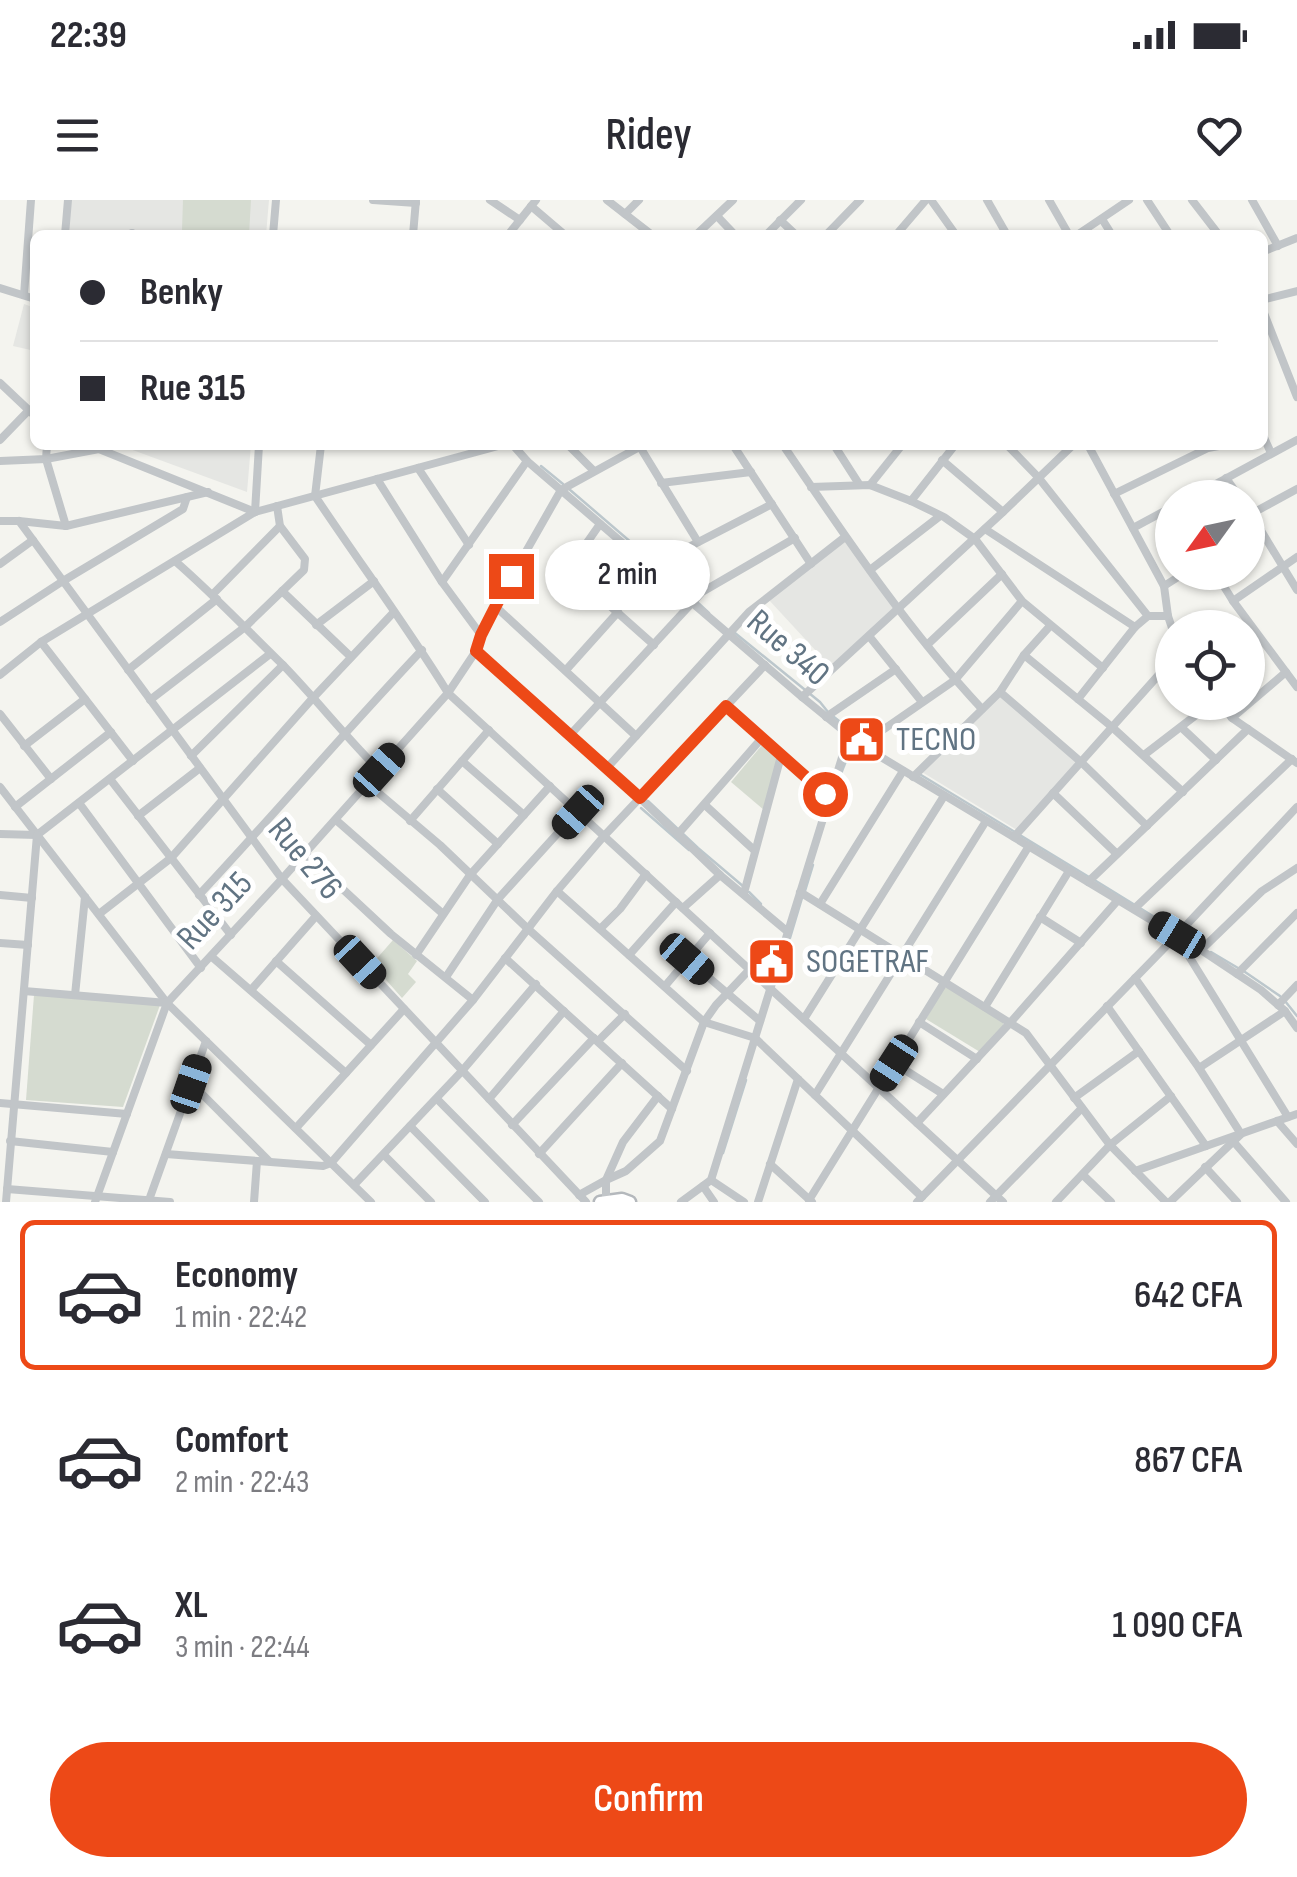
<!DOCTYPE html>
<html lang="en">
<head>
<meta charset="utf-8">
<style>
  :root { --surface:#fff; --page:#f7f7f7; --text:#2b2b33; --muted:#7c7c81; --line:#e1e1e2; --accent:#ed4917 }
  body { margin:0; font-family:"Sofia Sans Condensed",sans-serif; background:var(--page); color:var(--text); height:100vh; display:flex; flex-direction:column; font-size:38px; white-space:nowrap }
  * { box-sizing:border-box; margin:0 }
  p { font-size:32px; color:var(--muted) }
  .icon { flex:none; width:55px; height:55px; fill:none; stroke:currentColor; stroke-width:2; stroke-linecap:round; stroke-linejoin:round }
  .map { position:relative; height:1002px; overflow:hidden }
  .drawer { display:flex; flex-direction:column; background:var(--surface); flex:1 }
  .drawer>* { flex:none }
  .guide { position:absolute; left:30px; top:30px; width:1238px; height:220px; border-radius:15px; box-shadow:0 2px 8px #0004; display:grid; align-content:center; height:220px; padding:0 50px; background:var(--surface) }
  .needle { width:65px; rotate:237deg }
  .buttons { position:absolute; left:1155px; top:280px; display:grid; gap:20px }
  .buttons a { display:grid; place-items:center; width:110px; height:110px; border-radius:50%; background:var(--surface); box-shadow:0 2px 8px #0004; font-size:50px }
  .end { position:absolute; width:45px; height:45px; margin:-22px; border:12px solid #ed4917; background:#fff; box-shadow:0 0 0 5px #fff }
  .from { border-radius:50% }
  .bubble { position:absolute; height:70px; border-radius:35px; background:var(--surface); box-shadow:0 2px 8px #0004; font-size:32px; font-weight:600; line-height:70px; text-align:center }
  .car { position:absolute; width:30px; height:60px; margin:-30px -15px; border-radius:12px; box-shadow:0 0 8px 2px #0007; background:linear-gradient(#222 24%,#8ab4d8 0 40%,#222 0 76%,#8ab4d8 0 86%,#222 0) }
  .guide b { display:flex; align-items:center; gap:35px; height:95px; font-size:38px }
  .guide b+b { border-top:2px solid var(--line) }
  .guide i { width:25px; height:25px; background:var(--text) }
  ul { padding:18px 0 0; list-style:none }
  li { display:flex; align-items:center; gap:30px; height:150px; margin:0 20px 15px; padding:0 30px; border:5px solid transparent; border-radius:15px }
  li div { flex:1 }
  li b { display:block; font-size:38px }
  li em { font-style:normal; font-weight:600 }
  li.selected { border-color:var(--accent) }
  li>.icon { width:90px; height:90px; stroke-width:1.5 }
  .cta { display:flex; gap:20px; margin-top:auto; padding:20px 50px }
  .cta a { flex:1; height:115px; border-radius:60px; background:var(--accent); color:#fff; font-size:40px; font-weight:600; line-height:115px; text-align:center }
  .status { display:flex; justify-content:space-between; align-items:center; height:70px; padding:0 50px; background:var(--surface); direction:ltr }
  .status svg { height:28px; fill:currentColor }
  header { display:flex; justify-content:space-between; align-items:center; height:130px; padding:0 50px; background:var(--surface); font-size:45px; font-weight:600 }
  .map>svg:first-child { display:block }
  .built { fill:#e5e6e3 }
  .green { fill:#d5dbd0 }
  .lines { fill:none; stroke-linecap:round; stroke-linejoin:round }
  .stream { stroke:#bcc7cc; stroke-width:2.5 }
  .major-casing { stroke:#b4b8bc; stroke-width:15 }
  .minor { stroke:#c1c5c8; stroke-width:8 }
  .major { stroke:#fff; stroke-width:10 }
  .route { stroke:#ed4917; stroke-width:12 }
  .labels { text-anchor:middle; dominant-baseline:central; stroke-width:10; stroke-linejoin:round; paint-order:stroke }
  .street-label { font-size:35px; fill:#617483; stroke:#fff }
  .poi-label { font-size:35px; fill:#617483; stroke:#fff; text-anchor:start }
</style>
</head>
<body>
<div class="status"><b>22:39</b><svg viewBox="0 0 49 12"><path d="M0 12V9h3v3zM5 12V6h3v6zM10 12V3h3v9zM15 12V0h3v12zM26 1h20v11H26zM47 4h2v5h-2z"/></svg></div>
<header><svg class="icon" aria-label="menu" viewBox="0 0 24 24"><path d="M4 6h16M4 12h16M4 18h16"/></svg>Ridey<svg class="icon" aria-label="heart" viewBox="0 0 24 24"><path d="M12 20l-8-8c-3-5 5-10 8-4 3-6 11-1 8 4z"/></svg></header>
<div class="map">
<svg width="1297" height="1002" viewBox="0 0 1297 1002">
  <rect width="100%" height="100%" fill="#f4f4ef"/>
  <!-- built -->
  <g class="built">
    <polygon points="71,0 269,0 266,35 69,35"/>
    <polygon points="24,104 35,108 35,151 13,146"/>
    <polygon points="119,245 251,245 247,292"/>
    <polygon points="847,340 896,407 830,466 769,400"/>
    <polygon points="1000,496 1077,562 1017,630 922,572"/>
  </g>
  <!-- green -->
  <g class="green">
    <polygon points="183,0 251,0 249,35 223,35 182,30"/>
    <polygon points="762,545 778,560 764,610 731,582"/>
    <polygon points="393,740 417,761 408,774 416,782 402,798 372,764"/>
    <polygon points="949,787 1003,821 1003,827 980,852 926,819 944,788"/>
    <polygon points="34,795 160,805 123,907 26,900"/>
  </g>
  <g class="lines">
    <!-- stream -->
    <g class="stream">
      <polyline points="541,266 563,284"/>
      <polyline points="569,289 654,362"/>
      <polyline points="660,368 709,413"/>
      <polyline points="735,433 820,502 828,512"/>
      <polyline points="834,517 863,540"/>
      <polyline points="870,544 883,554"/>
      <polyline points="921,575 1089,677"/>
      <polyline points="840,576 852,546"/>
      <polyline points="648,601 698,648 744,687"/>
      <polyline points="641,608 689,650"/>
      <polyline points="1096,681 1195,742"/>
      <polyline points="805,691 813,665"/>
      <polyline points="749,692 761,704"/>
      <polyline points="790,738 802,698"/>
      <polyline points="1211,752 1238,768"/>
      <polyline points="1245,772 1280,796"/>
      <polyline points="778,777 787,746"/>
      <polyline points="1285,801 1297,816"/>
      <polyline points="723,953 746,880"/>
    </g>
    <defs>
      <polyline id="major" points="600,1002 622,999 630,1002"/>
    </defs>
    <!-- major casing -->
    <use href="#major" class="major-casing"/>
    <!-- minor -->
    <g class="minor">
      <polyline points="373,0 416,3"/>
      <polyline points="490,0 520,20"/>
      <polyline points="607,0 652,35"/>
      <polyline points="931,0 956,35"/>
      <polyline points="987,0 1007,35"/>
      <polyline points="1049,0 1069,35"/>
      <polyline points="1147,0 1170,35"/>
      <polyline points="1192,0 1219,35"/>
      <polyline points="1252,0 1278,46"/>
      <polyline points="531,6 565,35"/>
      <polyline points="625,14 639,0"/>
      <polyline points="717,16 735,35"/>
      <polyline points="1102,19 1112,35"/>
      <polyline points="780,20 796,35"/>
      <polyline points="65,35 68,0"/>
      <polyline points="132,35 132,33"/>
      <polyline points="273,35 276,0"/>
      <polyline points="413,35 416,0"/>
      <polyline points="508,35 536,0"/>
      <polyline points="696,35 733,0"/>
      <polyline points="766,35 801,0"/>
      <polyline points="826,35 860,0"/>
      <polyline points="896,35 926,0"/>
      <polyline points="1077,35 1129,0"/>
      <polyline points="1262,52 1297,38"/>
      <polyline points="0,88 35,99"/>
      <polyline points="24,95 31,0"/>
      <polyline points="1262,100 1297,91"/>
      <polyline points="1262,108 1297,197"/>
      <polyline points="0,183 35,216"/>
      <polyline points="1262,233 1271,253"/>
      <polyline points="0,240 29,210"/>
      <polyline points="47,245 46,259 66,326"/>
      <polyline points="89,245 255,312"/>
      <path d="M321,245l-6,51c44,66 91,129 133,197l555,509"/>
      <polyline points="513,245 527,261 802,497 861,545 1201,750 1261,790 1285,811 1297,828"/>
      <polyline points="568,245 594,271"/>
      <polyline points="733,245 811,364"/>
      <path d="M783,245c62,91 124,184 199,264"/>
      <polyline points="834,245 859,284"/>
      <polyline points="1007,245 1038,277 1148,416"/>
      <polyline points="1088,245 1164,386 1168,416 1172,428"/>
      <polyline points="640,247 698,342"/>
      <polyline points="942,260 1003,312"/>
      <polyline points="0,261 46,259 99,249"/>
      <polyline points="418,268 469,345"/>
      <polyline points="1226,278 1240,298"/>
      <polyline points="377,279 442,382 481,435"/>
      <polyline points="661,283 751,272"/>
      <polyline points="870,285 902,245"/>
      <polyline points="811,287 870,285 911,301 944,317 975,339 1022,401 1103,468"/>
      <polyline points="1114,294 1208,248 1224,245"/>
      <polyline points="1190,298 1297,240"/>
      <polyline points="911,301 955,245"/>
      <polyline points="1248,309 1297,390"/>
      <polyline points="255,312 259,245"/>
      <polyline points="1251,314 1297,289"/>
      <polyline points="0,321 19,321 66,326 208,292"/>
      <polyline points="19,321 282,679 586,1002"/>
      <polyline points="600,324 572,364 573,373 654,445"/>
      <polyline points="1133,328 1172,307"/>
      <polyline points="985,329 1135,427"/>
      <path d="M175,361c38,33 72,69 108,104 33,34 62,71 96,105"/>
      <polyline points="0,364 33,340"/>
      <polyline points="650,367 772,304"/>
      <polyline points="870,370 940,316"/>
      <polyline points="1215,372 1233,401 1297,487"/>
      <polyline points="442,382 527,261"/>
      <polyline points="1164,386 1186,372"/>
      <polyline points="282,391 351,457"/>
      <polyline points="213,394 280,326"/>
      <polyline points="1233,401 1297,357"/>
      <polyline points="495,406 636,536"/>
      <polyline points="0,422 63,381 183,309 187,297"/>
      <polyline points="316,425 374,381"/>
      <polyline points="869,436 922,502"/>
      <polyline points="41,442 133,561"/>
      <polyline points="927,445 1002,374"/>
      <polyline points="476,451 640,598 720,675 788,732"/>
      <polyline points="1024,455 1112,527 1183,592"/>
      <polyline points="128,470 217,399"/>
      <polyline points="566,470 618,412"/>
      <polyline points="0,475 41,442 255,312 502,245"/>
      <polyline points="1000,492 1081,562 1147,626"/>
      <polyline points="802,497 1003,312 1073,245"/>
      <polyline points="1078,499 1135,427 1148,416 1168,416"/>
      <polyline points="150,500 245,427 304,370 305,359 280,326 277,306"/>
      <polyline points="1220,502 1232,518 1297,563"/>
      <polyline points="726,506 829,598"/>
      <polyline points="0,514 51,579"/>
      <polyline points="826,517 896,469"/>
      <polyline points="1232,518 1286,472"/>
      <polyline points="1182,528 1216,560"/>
      <polyline points="570,535 702,392 795,338"/>
      <polyline points="861,545 955,480 1022,401"/>
      <polyline points="24,546 85,499"/>
      <polyline points="1144,555 1213,502"/>
      <polyline points="191,556 283,465"/>
      <polyline points="462,561 524,615"/>
      <polyline points="606,569 749,412 845,337"/>
      <polyline points="913,577 1000,492 1024,455 1050,426"/>
      <polyline points="110,579 231,735"/>
      <polyline points="368,584 440,645 527,728 687,871"/>
      <polyline points="0,587 167,803 371,1002"/>
      <polyline points="437,589 498,644"/>
      <polyline points="1053,593 1117,654"/>
      <polyline points="79,603 201,768"/>
      <polyline points="705,605 754,650"/>
      <polyline points="15,607 111,532"/>
      <polyline points="138,616 200,568"/>
      <polyline points="336,620 442,713"/>
      <polyline points="410,621 489,530"/>
      <polyline points="0,634 37,635"/>
      <polyline points="678,634 762,538"/>
      <polyline points="37,635 270,454"/>
      <polyline points="1014,637 1172,460"/>
      <polyline points="304,653 391,734 473,800"/>
      <polyline points="1088,682 1248,529"/>
      <polyline points="557,691 704,822 755,838 922,997"/>
      <polyline points="800,692 1026,833 1110,945 1166,1002"/>
      <polyline points="744,693 781,556"/>
      <polyline points="0,695 32,698"/>
      <path d="M199,695c76,-81 147,-165 223,-245"/>
      <polyline points="820,704 903,571"/>
      <polyline points="683,708 720,675"/>
      <polyline points="1134,709 1292,559"/>
      <polyline points="99,714 171,658 312,499 393,413"/>
      <polyline points="1040,717 1081,743"/>
      <polyline points="600,729 620,709 646,674"/>
      <polyline points="1184,740 1182,745 1288,917"/>
      <polyline points="0,743 28,745"/>
      <polyline points="1201,750 1262,691 1297,668"/>
      <polyline points="416,755 470,675 550,586"/>
      <polyline points="629,755 676,702"/>
      <polyline points="212,757 346,873"/>
      <polyline points="505,758 672,909"/>
      <polyline points="687,759 760,821"/>
      <polyline points="276,761 371,845"/>
      <polyline points="1237,774 1297,713"/>
      <polyline points="446,777 498,699 577,612"/>
      <polyline points="1135,778 1199,868 1241,934 1170,1002"/>
      <polyline points="665,786 710,733"/>
      <polyline points="251,790 316,716"/>
      <polyline points="24,791 167,803"/>
      <polyline points="75,795 85,697"/>
      <polyline points="1278,805 1297,785"/>
      <polyline points="1107,806 1206,946"/>
      <polyline points="985,807 1069,671"/>
      <polyline points="804,819 944,596"/>
      <polyline points="919,822 977,859"/>
      <polyline points="598,841 625,814"/>
      <polyline points="894,863 943,894"/>
      <polyline points="1199,868 1285,811"/>
      <polyline points="191,883 269,961"/>
      <polyline points="815,895 986,621"/>
      <polyline points="1074,898 1139,851"/>
      <polyline points="437,899 539,1002"/>
      <polyline points="489,899 564,811"/>
      <polyline points="0,903 127,914"/>
      <polyline points="1277,921 1297,944"/>
      <polyline points="917,923 1010,823 1118,700"/>
      <polyline points="512,925 594,838"/>
      <polyline points="410,926 485,1002"/>
      <polyline points="296,928 404,809"/>
      <polyline points="10,941 113,952"/>
      <polyline points="1233,941 1286,1002"/>
      <polyline points="166,954 323,966 331,963 473,800 557,691 604,636 765,465"/>
      <polyline points="539,954 622,863"/>
      <polyline points="384,955 431,1002"/>
      <polyline points="770,964 812,1002"/>
      <polyline points="1205,967 1237,1002"/>
      <polyline points="1135,971 1297,914"/>
      <polyline points="1083,975 1111,1002"/>
      <polyline points="711,980 744,1002"/>
      <polyline points="354,985 462,871 536,784"/>
      <polyline points="703,986 714,1002"/>
      <polyline points="7,989 170,1002"/>
      <polyline points="579,995 606,980 623,942 658,896"/>
      <polyline points="149,1000 206,841"/>
      <polyline points="809,1000 1029,646"/>
      <polyline points="606,1001 606,980 626,971 660,941 704,822 716,805 751,768"/>
      <polyline points="6,1002 37,635"/>
      <polyline points="95,1002 167,803 282,679 448,493 476,451 481,435 495,406 561,290 643,245"/>
      <polyline points="254,1002 257,961"/>
      <polyline points="681,1002 711,980 849,535"/>
      <polyline points="758,1002 798,879"/>
      <polyline points="917,1002 1177,735 1297,607"/>
      <polyline points="990,1002 1082,908"/>
      <polyline points="1056,1002 1110,945 1171,896"/>
    </g>
    <!-- major -->
    <use href="#major" class="major"/>
  </g>
  <g class="lines">
    <!-- route -->
    <polyline class="route" points="511,376 481,435 476,451 640,598 726,506 825,594"/>
  </g>
  <!-- icons -->
  <defs>
    <symbol id="civic-square" viewBox="-11 -11 22 22"><rect x="-9" y="-9" width="18" height="18" rx="4" fill="#ed4917" stroke="#fff"/><path d="M-.6-6.5H3V-4.5H.6V-3L4-1V1h2V6H-6V1h2V-1L-.6-3ZM-1.2 2.5V6h2.4V2.5Z" fill="#fff"/></symbol>
  </defs>
  <g fill-rule="evenodd">
    <use href="#civic-square" x="834" y="512" width="55" height="55"/>
    <use href="#civic-square" x="744" y="734" width="55" height="55"/>
  </g>
  <g class="labels">
    <!-- street labels -->
    <g class="street-label">
      <text transform="translate(788 448) rotate(41)">Rue 340</text>
      <text transform="translate(305 659) rotate(50)">Rue 276</text>
      <text transform="translate(215 711) rotate(-47)">Rue 315</text>
    </g>
    <!-- poi labels -->
    <g class="poi-label">
      <text x="896" y="539">TECNO</text>
      <text x="806" y="761">SOGETRAF</text>
    </g>
  </g>
</svg>
<div class="buttons">
<a><svg class="needle" viewBox="-14 -14 28 28"><path d="M0-13l5 13h-10z" fill="#e53935"/><path d="M0 13l5-13h-10z" fill="#7c7c81"/></svg></a>
<a><svg class="icon" aria-label="locate" viewBox="0 0 24 24"><circle cx="12" cy="12" r="6"/><path d="M12 2v4M12 18v4M2 12h4M18 12h4"/></svg></a>
</div>
<i class="end from" style="left:825px;top:594px"></i>
<i class="end" style="left:511px;top:376px"></i>
<div class="bubble" style="left:545px;top:340px;width:165px">2 min</div>
<i class="car" style="left:379px;top:570px;rotate:42deg"></i>
<i class="car" style="left:578px;top:612px;rotate:222deg"></i>
<i class="car" style="left:1177px;top:735px;rotate:301deg"></i>
<i class="car" style="left:687px;top:759px;rotate:131deg"></i>
<i class="car" style="left:360px;top:762px;rotate:137deg"></i>
<i class="car" style="left:894px;top:863px;rotate:213deg"></i>
<i class="car" style="left:191px;top:884px;rotate:19deg"></i>
<div class="guide">
<b><i class="from"></i>Benky</b>
<b><i></i>Rue 315</b>
</div>
</div>
<section class="drawer">
<ul>
<li class="selected"><svg class="icon" aria-label="car" viewBox="0 0 24 24"><path d="M5 17H2v-5l4-1 3-4h7l3 4 3 1v5h-3M9 17h6M6 11h13"/><circle cx="7" cy="17" r="2"/><circle cx="17" cy="17" r="2"/></svg><div><b>Economy</b><p>1 min · 22:42</p></div><em>642 CFA</em></li>
<li><svg class="icon" aria-label="car" viewBox="0 0 24 24"><path d="M5 17H2v-5l4-1 3-4h7l3 4 3 1v5h-3M9 17h6M6 11h13"/><circle cx="7" cy="17" r="2"/><circle cx="17" cy="17" r="2"/></svg><div><b>Comfort</b><p>2 min · 22:43</p></div><em>867 CFA</em></li>
<li><svg class="icon" aria-label="car" viewBox="0 0 24 24"><path d="M5 17H2v-5l4-1 3-4h7l3 4 3 1v5h-3M9 17h6M6 11h13"/><circle cx="7" cy="17" r="2"/><circle cx="17" cy="17" r="2"/></svg><div><b>XL</b><p>3 min · 22:44</p></div><em>1 090 CFA</em></li>
</ul>
<div class="cta"><a>Confirm</a></div>
</section>
</body>
</html>
